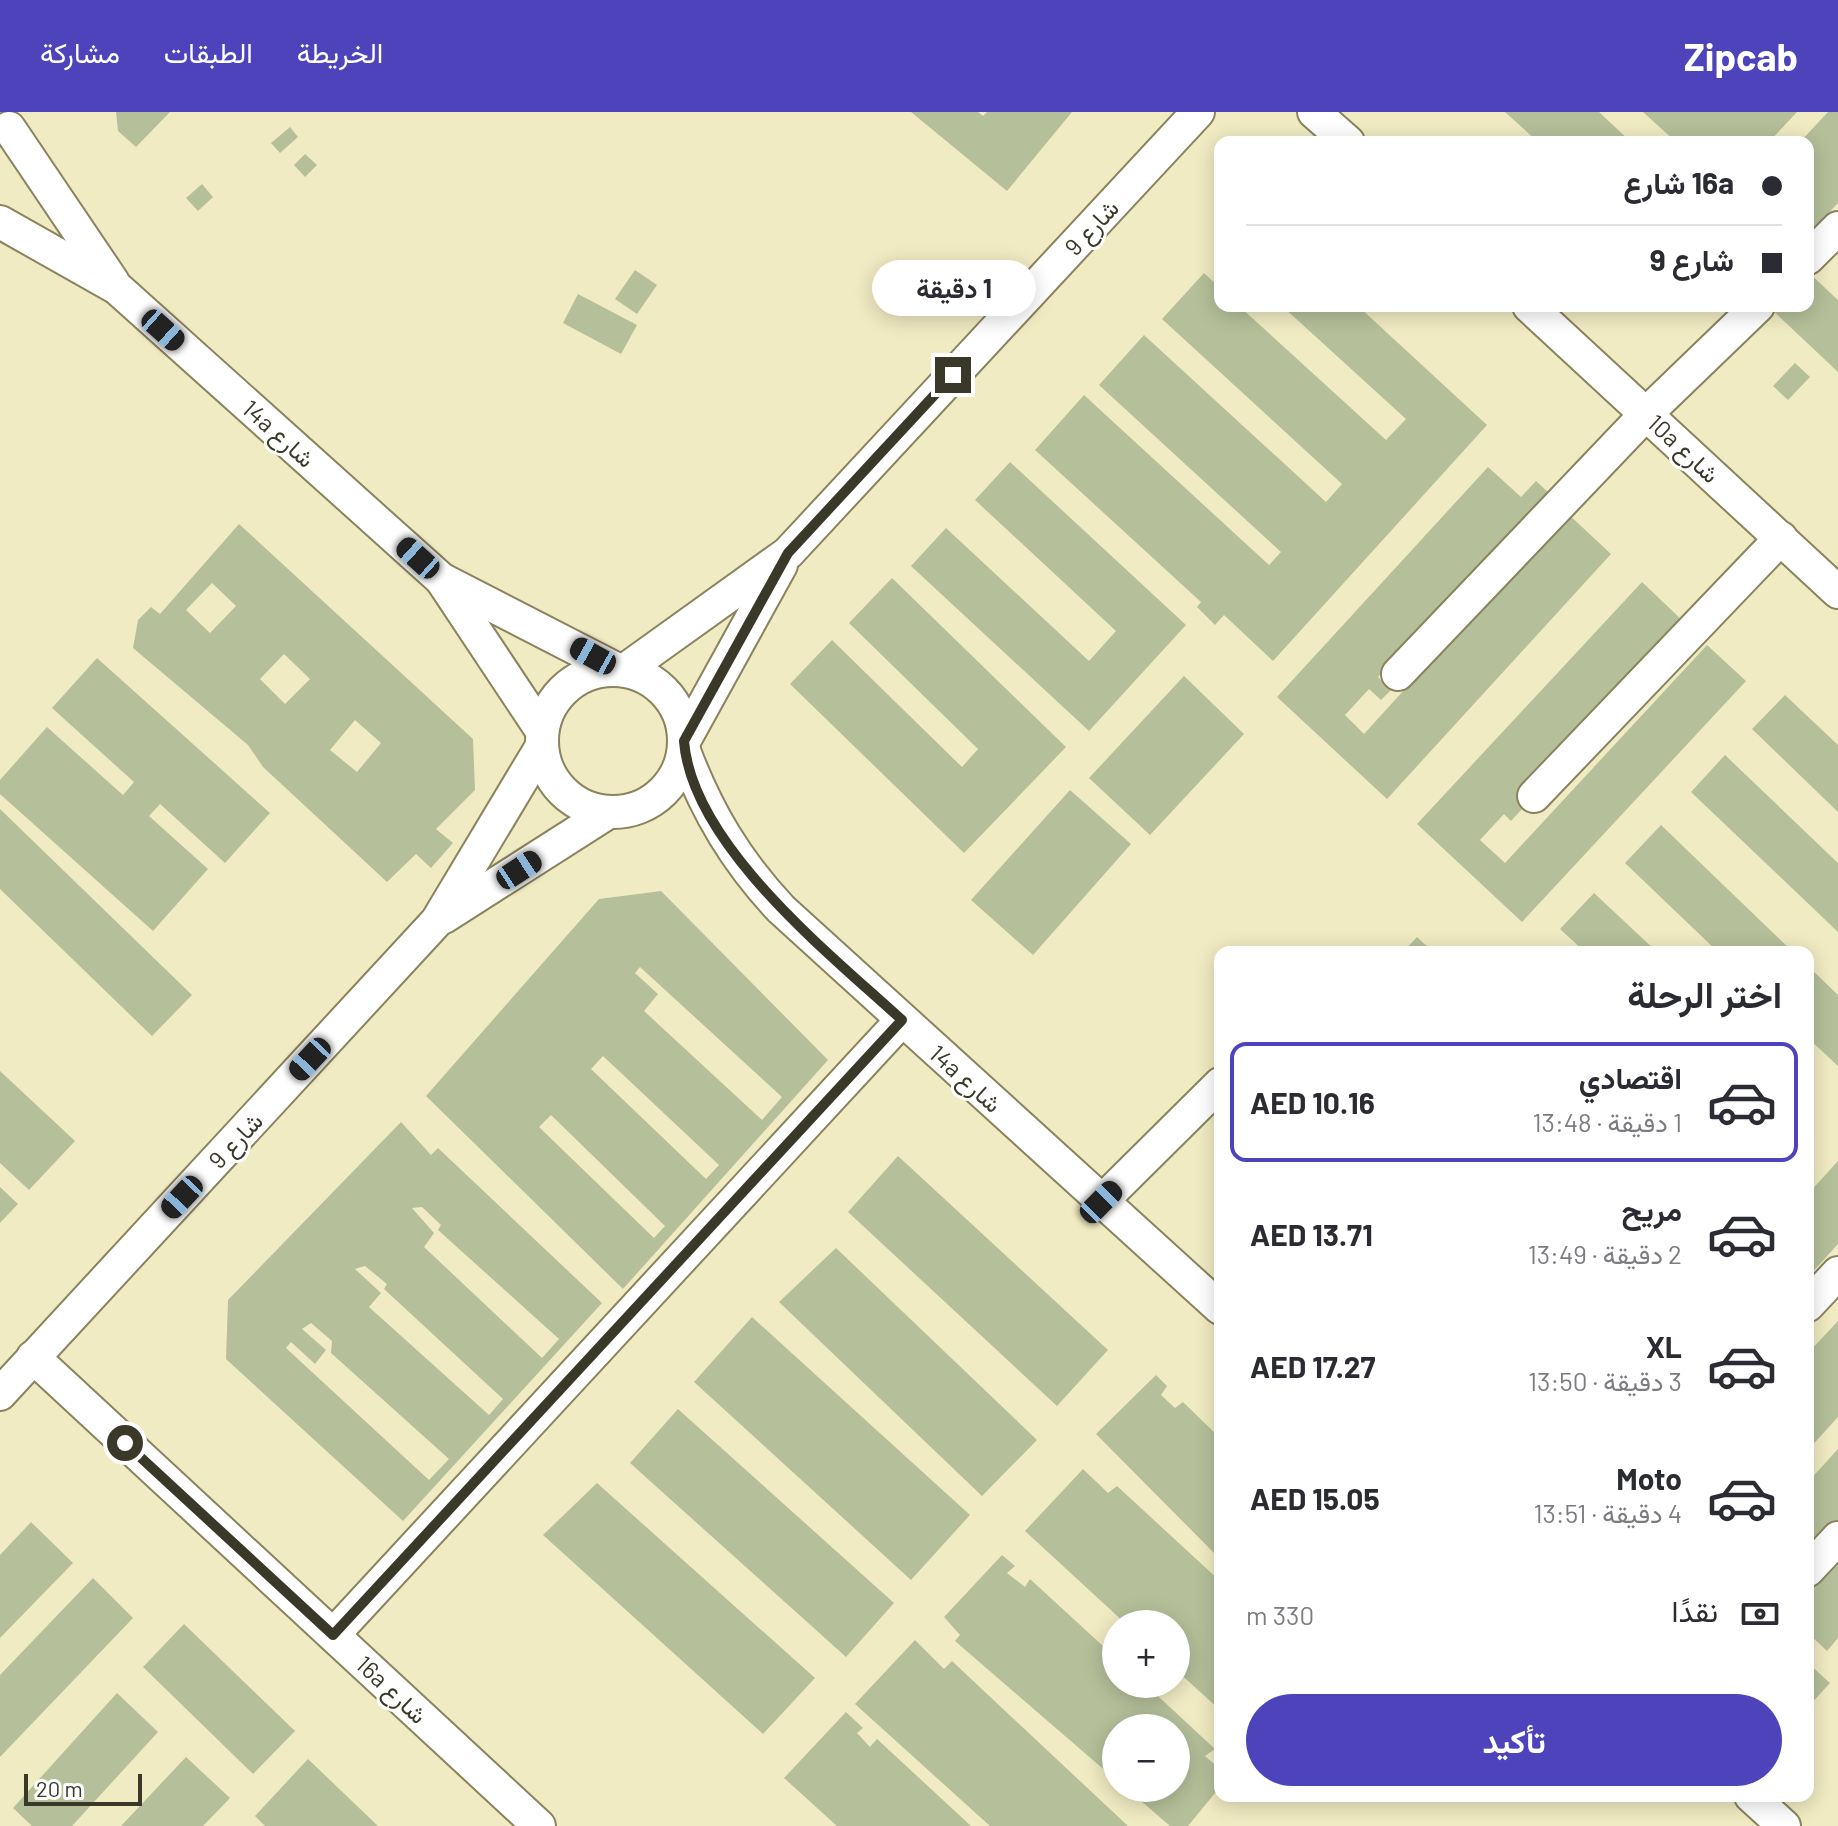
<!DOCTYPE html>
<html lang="ar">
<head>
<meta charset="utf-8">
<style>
  :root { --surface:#fff; --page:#f7f7f7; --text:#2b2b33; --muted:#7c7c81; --line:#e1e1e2; --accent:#4d44bb }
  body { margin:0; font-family:Barlow,Vazirmatn,sans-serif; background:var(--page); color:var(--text); direction:rtl; height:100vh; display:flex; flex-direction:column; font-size:30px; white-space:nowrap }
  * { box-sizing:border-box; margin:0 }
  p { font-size:26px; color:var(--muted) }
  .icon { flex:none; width:44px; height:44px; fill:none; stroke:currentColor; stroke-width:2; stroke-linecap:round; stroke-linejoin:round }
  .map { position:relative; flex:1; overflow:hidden; direction:ltr }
  .panel { position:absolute; left:1214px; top:834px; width:600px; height:856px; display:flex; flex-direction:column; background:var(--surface); border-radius:16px; box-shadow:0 4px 20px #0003; direction:rtl }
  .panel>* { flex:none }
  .hud { position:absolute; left:1214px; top:24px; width:600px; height:176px; border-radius:16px; box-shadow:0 4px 20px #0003; direction:rtl; display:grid; align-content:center; height:176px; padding:0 32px; background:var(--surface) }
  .tools { position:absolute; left:1102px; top:1498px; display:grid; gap:16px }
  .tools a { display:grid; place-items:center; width:88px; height:88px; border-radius:50%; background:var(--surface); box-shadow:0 4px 20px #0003; font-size:40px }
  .scale { position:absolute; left:24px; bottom:20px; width:118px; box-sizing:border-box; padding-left:8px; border:4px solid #3a3828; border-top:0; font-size:22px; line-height:28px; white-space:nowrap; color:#3a3828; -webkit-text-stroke:6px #fff; paint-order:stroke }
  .end { position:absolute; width:36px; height:36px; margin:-18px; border:10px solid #3a3828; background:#fff; box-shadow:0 0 0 4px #fff }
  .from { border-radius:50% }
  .bubble { position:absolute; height:56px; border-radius:28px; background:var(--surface); box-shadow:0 4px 20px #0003; font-size:26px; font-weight:700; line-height:56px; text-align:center; direction:rtl }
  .car { position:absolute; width:24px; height:48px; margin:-24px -12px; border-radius:10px; box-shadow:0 0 6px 2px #0007; background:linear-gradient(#222 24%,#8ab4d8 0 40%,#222 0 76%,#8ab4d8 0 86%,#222 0) }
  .hud b { display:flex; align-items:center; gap:28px; height:76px; font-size:30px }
  .hud b+b { border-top:2px solid var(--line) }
  .hud i { width:20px; height:20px; background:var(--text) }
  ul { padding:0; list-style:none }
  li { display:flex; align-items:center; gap:24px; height:120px; margin:0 16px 12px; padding:0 16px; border:4px solid transparent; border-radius:16px }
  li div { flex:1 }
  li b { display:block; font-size:30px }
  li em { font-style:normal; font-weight:700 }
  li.current { border-color:var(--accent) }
  li>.icon { width:72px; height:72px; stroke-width:1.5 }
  h2 { padding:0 32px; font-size:36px; line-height:96px }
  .pay { display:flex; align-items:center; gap:20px; height:88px; padding:0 32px; font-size:30px }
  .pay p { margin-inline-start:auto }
  .primary-button { display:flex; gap:16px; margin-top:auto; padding:16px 32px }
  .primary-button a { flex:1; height:92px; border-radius:48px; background:var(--accent); color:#fff; font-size:32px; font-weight:700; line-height:92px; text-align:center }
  header { display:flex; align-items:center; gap:48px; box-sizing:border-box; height:112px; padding:0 40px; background:var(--accent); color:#fff }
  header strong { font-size:38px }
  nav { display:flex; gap:44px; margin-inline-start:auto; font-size:28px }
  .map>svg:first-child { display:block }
  .building { fill:#b5c09a; fill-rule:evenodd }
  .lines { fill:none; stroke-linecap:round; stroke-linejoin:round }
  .minor-casing { stroke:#89835e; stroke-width:36 }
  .minor { stroke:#fff; stroke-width:32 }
  .route { stroke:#3a3828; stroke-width:10 }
  .labels { text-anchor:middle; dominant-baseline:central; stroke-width:6; stroke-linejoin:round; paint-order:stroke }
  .street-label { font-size:24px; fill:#3a3828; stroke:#fff }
</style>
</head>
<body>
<header>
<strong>Zipcab</strong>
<nav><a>الخريطة</a><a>الطبقات</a><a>مشاركة</a></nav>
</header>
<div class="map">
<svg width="1838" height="1714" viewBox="0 0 1838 1714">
  <rect width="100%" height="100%" fill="#f1ebc3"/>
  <!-- building -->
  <g class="building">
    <polygon points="116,0 170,0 136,35 118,19"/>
    <polygon points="911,0 978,0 983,4 987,0 1072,0 1007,79"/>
    <polygon points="1505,0 1599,0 1631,30 1538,30"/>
    <polygon points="1643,0 1797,0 1769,30 1676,30"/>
    <polygon points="1828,0 1838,0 1838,91 1808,123 1808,30 1800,30"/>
    <polygon points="290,15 298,25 280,41 271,31"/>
    <polygon points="305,42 317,53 305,65 294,53"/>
    <polygon points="202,72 213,85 198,99 186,86"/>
    <polygon points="635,158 657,173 637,202 615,187"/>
    <polygon points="1808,160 1838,188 1838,260 1768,194 1808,194"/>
    <polygon points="1204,161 1220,176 1220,194 1239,194 1386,328 1406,307 1282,194 1358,194 1487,313 1273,549 1224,503 1215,513 1197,495 1201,490 1035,338 1084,283 1269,453 1281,440 1099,273 1144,223 1326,390 1342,372 1162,207"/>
    <polygon points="578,182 637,213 621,242 563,211"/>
    <polygon points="1795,251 1810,265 1788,288 1773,274"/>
    <polygon points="1010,350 1186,513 1089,619 911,454 946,416 1089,549 1116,519 975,388"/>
    <polygon points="1488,355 1521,385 1536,369 1548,380 1378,565 1391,578 1381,588 1369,577 1345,603 1364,622 1566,400 1611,442 1387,687 1277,585"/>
    <path d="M239,412l234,215 2,51 -39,39 17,14 -22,25 -15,-14 -29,28 -124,-115 -15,-22 -115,-97 5,-28 13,-13 9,7zM212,471l24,23 -26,27 -24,-23zM284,542l26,25 -25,25 -25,-25zM355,608l26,23 -24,29 -27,-22z"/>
    <polygon points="892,466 1066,635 964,741 790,572 832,528 962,655 978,637 849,511"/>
    <polygon points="1642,470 1684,510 1518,690 1524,695 1511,709 1504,702 1480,728 1505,751 1707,533 1746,569 1522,810 1417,712"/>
    <polygon points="97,546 270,701 225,751 160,692 149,704 208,757 153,819 0,682 0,668 47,615 123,683 134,670 52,596"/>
    <polygon points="1184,564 1244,622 1150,723 1089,666"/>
    <polygon points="1785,583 1838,633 1838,700 1752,617"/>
    <polygon points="1725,643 1838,751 1838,820 1691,680"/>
    <polygon points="1070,678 1131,732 1033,843 971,788"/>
    <polygon points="0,697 192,883 152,924 0,777"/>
    <polygon points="1661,713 1793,840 1718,840 1625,751"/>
    <path d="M661,779l167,169 -205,229 -197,-193 173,-197zM640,855l142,130 -20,23 -118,-109 14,-17 -23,-21zM603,944l116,109 -13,14 -115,-110zM551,1003l114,111 -11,12 -115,-111z"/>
    <polygon points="1594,781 1657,840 1585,840 1560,817"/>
    <polygon points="1417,825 1433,840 1403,840"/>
    <polygon points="1808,854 1838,883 1838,954 1808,926"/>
    <polygon points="0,959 75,1029 29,1078 0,1051"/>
    <path d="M401,1010l30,33 7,-7 164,155 -199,218 -177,-162 2,-59zM422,1095l19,18 -3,5 121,109 -17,19 -118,-111 10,-14 -22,-25zM365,1154l22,18 -3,5 119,110 -14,16 -120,-108 12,-14 -26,-24zM311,1211l21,18 -1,12 118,106 -20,21 -143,-132 5,-6 24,22 11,-14 -24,-21z"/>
    <polygon points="898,1044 1108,1238 1057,1294 848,1100"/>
    <polygon points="1838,1049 1838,1132 1808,1165 1808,1082"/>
    <polygon points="0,1075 18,1092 0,1111"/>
    <polygon points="836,1136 1037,1328 982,1384 779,1190"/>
    <polygon points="752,1205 970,1403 911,1468 694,1270"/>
    <polygon points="1838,1209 1838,1305 1808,1338 1808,1241"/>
    <polygon points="1156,1263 1167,1274 1161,1283 1175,1296 1183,1290 1220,1326 1220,1447 1096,1322"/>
    <polygon points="678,1297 894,1491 846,1545 630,1351"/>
    <polygon points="1838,1337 1838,1414 1808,1447 1808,1370"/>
    <polygon points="1083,1357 1108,1381 1117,1374 1220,1469 1220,1598 1176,1558 1176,1512 1126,1512 1025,1419"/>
    <polygon points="597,1371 815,1566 763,1622 543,1423"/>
    <polygon points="31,1410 73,1451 0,1526 0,1443"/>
    <polygon points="1838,1436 1838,1526 1827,1539 1808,1521 1808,1468"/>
    <polygon points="1002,1443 1015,1454 1007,1461 1025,1475 1030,1467 1116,1546 1116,1572 1145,1572 1215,1637 1205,1644 1220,1657 1220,1675 1188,1714 1170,1714 1126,1676 1176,1676 1176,1616 1116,1616 1116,1668 955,1529 960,1523 944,1505"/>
    <polygon points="93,1466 133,1506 0,1645 0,1563"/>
    <polygon points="184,1512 295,1619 253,1662 143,1555"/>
    <polygon points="915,1528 944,1557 952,1549 1128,1714 990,1714 855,1592"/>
    <polygon points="1808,1551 1830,1571 1808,1595"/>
    <polygon points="117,1581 158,1620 72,1714 32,1714 13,1696"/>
    <polygon points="846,1600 863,1616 857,1621 870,1635 877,1627 971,1714 837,1714 784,1666"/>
    <polygon points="186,1645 230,1686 203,1714 121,1714"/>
    <polygon points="308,1647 378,1714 265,1714 255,1704"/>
  </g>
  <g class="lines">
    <defs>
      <g id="minor">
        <polyline points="1314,0 1348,30"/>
        <polyline points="9,16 113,170"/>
        <polyline points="0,110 117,176 441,467 616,557"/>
        <polyline points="1808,146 1838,116"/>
        <polyline points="1529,194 1838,480"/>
        <polyline points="441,467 542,619"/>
        <circle cx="613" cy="629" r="71"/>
        <polyline points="625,558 788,441 1198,0"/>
        <polyline points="1398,562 1647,301 1758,194"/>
        <polyline points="684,629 781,453"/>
        <path d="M684,639c23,61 52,110 97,158l439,399"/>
        <polyline points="1534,684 1781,426"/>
        <polyline points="444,805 607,701"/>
        <polyline points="1101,1090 1220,972"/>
        <polyline points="1808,1193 1838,1161"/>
        <polyline points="33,1245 539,1714"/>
        <polyline points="0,1282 437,809 542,634"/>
        <polyline points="1808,1458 1838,1426"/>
        <polyline points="333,1523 902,908"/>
        <polyline points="1751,1684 1784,1714"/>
      </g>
    </defs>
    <!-- minor casing -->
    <use href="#minor" class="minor-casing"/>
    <!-- minor -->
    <use href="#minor" class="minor"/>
  </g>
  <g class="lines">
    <!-- route -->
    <path class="route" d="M125,1331l208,192 569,-615c-72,-66 -210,-175 -218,-279l104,-188 165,-178"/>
  </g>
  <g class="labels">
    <!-- street labels -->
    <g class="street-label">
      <text transform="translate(1091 115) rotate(-47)">شارع 9</text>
      <text transform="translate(279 321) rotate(42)">14a شارع</text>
      <text transform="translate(1684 336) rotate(43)">10a شارع</text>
      <text transform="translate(966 966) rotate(42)">14a شارع</text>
      <text transform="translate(235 1028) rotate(-47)">شارع 9</text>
      <text transform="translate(392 1577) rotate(43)">16a شارع</text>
    </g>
  </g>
</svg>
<div class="tools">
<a>+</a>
<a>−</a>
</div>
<div class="scale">20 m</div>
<i class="end from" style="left:125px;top:1331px"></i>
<i class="end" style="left:953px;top:263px"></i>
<div class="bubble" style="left:872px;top:148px;width:164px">1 دقيقة</div>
<i class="car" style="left:163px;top:218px;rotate:132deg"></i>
<i class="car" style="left:418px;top:446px;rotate:312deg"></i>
<i class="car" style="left:593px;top:544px;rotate:299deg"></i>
<i class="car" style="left:519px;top:758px;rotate:57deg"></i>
<i class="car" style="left:310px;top:947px;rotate:223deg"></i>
<i class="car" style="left:182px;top:1085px;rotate:223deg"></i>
<i class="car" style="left:1101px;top:1090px;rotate:45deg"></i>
<div class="hud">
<b><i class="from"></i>16a شارع</b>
<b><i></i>شارع 9</b>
</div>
<section class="panel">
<h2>اختر الرحلة</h2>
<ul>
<li class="current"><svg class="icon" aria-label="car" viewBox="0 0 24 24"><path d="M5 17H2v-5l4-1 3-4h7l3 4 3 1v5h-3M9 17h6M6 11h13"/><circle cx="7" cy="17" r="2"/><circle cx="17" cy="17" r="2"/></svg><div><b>اقتصادي</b><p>1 دقيقة · 13:48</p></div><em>AED 10.16</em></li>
<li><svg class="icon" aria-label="car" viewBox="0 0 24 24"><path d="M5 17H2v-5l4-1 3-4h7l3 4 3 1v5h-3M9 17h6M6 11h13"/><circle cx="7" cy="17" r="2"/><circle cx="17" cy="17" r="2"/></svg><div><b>مريح</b><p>2 دقيقة · 13:49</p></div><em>AED 13.71</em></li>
<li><svg class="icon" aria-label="car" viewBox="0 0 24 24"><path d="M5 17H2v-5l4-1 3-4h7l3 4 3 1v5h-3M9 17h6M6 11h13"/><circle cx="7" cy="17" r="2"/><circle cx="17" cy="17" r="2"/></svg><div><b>XL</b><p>3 دقيقة · 13:50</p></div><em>AED 17.27</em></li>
<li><svg class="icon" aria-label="car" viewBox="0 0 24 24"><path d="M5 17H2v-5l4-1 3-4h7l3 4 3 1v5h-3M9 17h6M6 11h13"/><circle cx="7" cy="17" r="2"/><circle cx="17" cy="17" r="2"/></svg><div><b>Moto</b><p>4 دقيقة · 13:51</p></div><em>AED 15.05</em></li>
</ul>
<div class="pay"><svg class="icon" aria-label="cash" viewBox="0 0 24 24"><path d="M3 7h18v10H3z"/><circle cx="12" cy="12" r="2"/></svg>نقدًا<p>330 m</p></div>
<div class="primary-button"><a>تأكيد</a></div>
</section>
</div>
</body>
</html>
